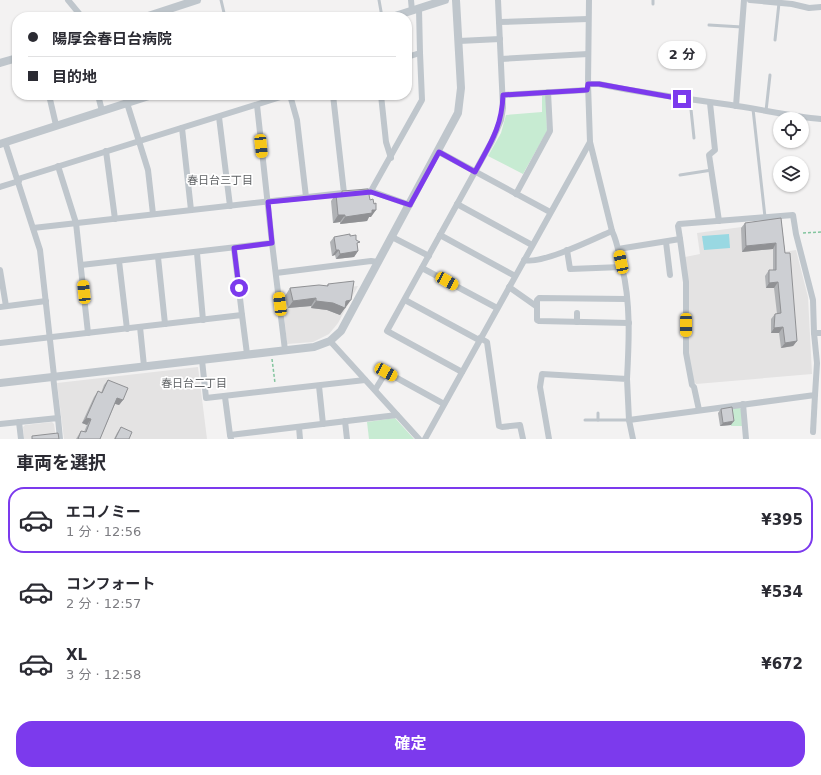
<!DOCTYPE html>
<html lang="ja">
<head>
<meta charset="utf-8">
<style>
  :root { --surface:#fff; --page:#f2f2f3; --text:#2b2b33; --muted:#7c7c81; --line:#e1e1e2; --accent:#7c3aed }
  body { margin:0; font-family:"DejaVu Sans","Noto Sans JP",sans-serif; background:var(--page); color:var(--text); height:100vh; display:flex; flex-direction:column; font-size:15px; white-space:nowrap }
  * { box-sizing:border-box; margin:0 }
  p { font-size:13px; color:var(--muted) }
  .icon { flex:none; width:22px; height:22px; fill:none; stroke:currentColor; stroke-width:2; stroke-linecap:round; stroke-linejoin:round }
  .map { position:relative; height:439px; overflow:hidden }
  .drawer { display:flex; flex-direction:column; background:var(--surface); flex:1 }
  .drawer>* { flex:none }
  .top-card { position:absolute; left:12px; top:12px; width:400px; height:88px; border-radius:16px; box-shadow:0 1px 3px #0004; display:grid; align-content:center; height:88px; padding:0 16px; background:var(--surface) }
  .fabs { position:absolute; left:773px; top:112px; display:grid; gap:8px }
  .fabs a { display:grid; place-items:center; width:36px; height:36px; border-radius:50%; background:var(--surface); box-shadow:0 1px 3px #0004; font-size:20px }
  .end { position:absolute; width:18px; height:18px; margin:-9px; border:5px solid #7c3aed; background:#fff; box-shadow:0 0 0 2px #fff }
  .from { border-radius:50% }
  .bubble { position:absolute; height:28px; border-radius:14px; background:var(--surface); box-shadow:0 1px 3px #0004; font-size:13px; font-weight:700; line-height:28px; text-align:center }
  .car { position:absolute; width:12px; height:24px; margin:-12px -6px; border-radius:5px; box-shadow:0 0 3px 1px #0007; background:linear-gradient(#f5c518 24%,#345 0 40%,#f5c518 0 76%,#345 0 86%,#f5c518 0) }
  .top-card b { display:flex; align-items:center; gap:14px; height:38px; font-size:15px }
  .top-card b+b { border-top:1px solid var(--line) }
  .top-card i { width:10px; height:10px; background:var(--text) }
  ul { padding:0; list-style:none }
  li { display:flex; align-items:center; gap:12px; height:66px; margin:0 8px 6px; padding:0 8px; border:2px solid transparent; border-radius:16px }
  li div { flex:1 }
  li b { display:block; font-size:15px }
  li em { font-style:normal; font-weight:700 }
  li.current { border-color:var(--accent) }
  li>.icon { width:36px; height:36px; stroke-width:1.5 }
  h2 { padding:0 16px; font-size:18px; line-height:48px }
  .action { display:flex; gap:8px; margin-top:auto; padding:8px 16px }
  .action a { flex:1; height:46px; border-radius:16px; background:var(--accent); color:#fff; font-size:16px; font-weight:700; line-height:46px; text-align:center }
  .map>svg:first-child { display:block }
  .education { fill:#e4e3e3 }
  .green { fill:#c7ebd2 }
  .water { fill:#99d8e2 }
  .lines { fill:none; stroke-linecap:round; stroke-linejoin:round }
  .path { stroke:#83c59f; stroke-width:1.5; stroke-dasharray:3 2; stroke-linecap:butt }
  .service { stroke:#bfc6cc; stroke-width:3 }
  .minor { stroke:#bfc6cc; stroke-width:6 }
  .tertiary { stroke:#bfc6cc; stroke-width:8 }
  .wall { fill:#b0b2b5 }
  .shaded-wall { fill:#909194 }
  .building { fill:#cdcfd3; stroke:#909194 }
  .route { stroke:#7c3aed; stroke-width:5 }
  .labels { text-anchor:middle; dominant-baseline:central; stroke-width:3.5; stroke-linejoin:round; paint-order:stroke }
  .neighbourhood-label { font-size:11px; fill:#5f6265; stroke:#fff }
</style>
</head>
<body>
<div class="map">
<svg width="821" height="439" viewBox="0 0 821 439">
  <rect width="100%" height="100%" fill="#f3f2f2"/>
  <!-- education -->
  <g class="education">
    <polygon points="778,222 783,252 796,250 808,297 812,374 696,384 692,380 688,356 685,257 700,254 697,233"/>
    <polygon points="358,286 338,323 329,334 313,342 287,344 282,295"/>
    <polygon points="198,367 207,439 64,439 57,383"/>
    <polygon points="52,422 54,424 56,439 24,439 23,427 25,425"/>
  </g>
  <!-- green -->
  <g class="green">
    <polygon points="546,95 547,131 523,174 488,156 501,133 506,115 542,112 542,96"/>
    <polygon points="738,407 741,409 742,426 731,426 729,408"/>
    <polygon points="395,418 414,439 369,439 367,422"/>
  </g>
  <!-- water -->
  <polygon class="water" points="729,234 730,248 704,250 702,236"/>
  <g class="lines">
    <!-- path -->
    <g class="path">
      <polyline points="803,233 821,232"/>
      <polyline points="272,359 275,383"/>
    </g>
    <!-- service -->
    <g class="service">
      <polyline points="221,0 225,17"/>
      <polyline points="379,0 382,17"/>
      <polyline points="653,0 653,4"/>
      <polyline points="709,25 742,27"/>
      <polyline points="775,40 779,3"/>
      <polyline points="690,100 694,138"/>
      <polyline points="753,109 765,217"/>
      <polyline points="766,111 770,75"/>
      <polyline points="680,175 712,170"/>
      <polyline points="598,413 598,420"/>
      <polyline points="585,420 629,420"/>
    </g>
    <!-- minor -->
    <g class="minor">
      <polyline points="68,0 82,17"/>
      <polyline points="411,0 412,11"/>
      <polyline points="750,0 792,4 809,8 821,7"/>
      <polyline points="499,22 588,19"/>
      <polyline points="459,41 500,39"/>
      <polyline points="407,57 420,53 419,9"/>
      <polyline points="501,59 588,54"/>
      <polyline points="588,84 589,0"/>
      <polyline points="49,95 56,125"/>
      <polyline points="98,95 102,111"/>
      <polyline points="290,95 297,120 306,197"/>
      <polyline points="333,95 344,193"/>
      <polyline points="381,95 386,142 391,158"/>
      <polyline points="503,95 587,90"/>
      <polyline points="127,103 148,170 153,214"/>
      <polyline points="710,103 715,150 709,155 719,221"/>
      <polyline points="736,106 744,0"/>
      <polyline points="219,117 230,206"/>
      <polyline points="182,128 191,210"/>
      <polyline points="5,142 40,250 54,376"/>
      <polyline points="590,142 612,231"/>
      <polyline points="106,151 115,219"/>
      <polyline points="439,152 550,212"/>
      <polyline points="58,166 76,223 88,333"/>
      <polyline points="18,179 287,95"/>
      <polyline points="0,187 19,181"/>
      <polyline points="371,191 422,100 420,53"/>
      <polyline points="361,192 371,191 410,205"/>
      <polyline points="516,194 550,131 548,92"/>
      <polyline points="457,204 532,245"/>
      <polyline points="33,228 343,193"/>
      <polyline points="440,235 515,276"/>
      <polyline points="392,237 429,256"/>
      <polyline points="680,239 686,282 686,353 692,385 694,387 699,410"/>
      <polyline points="666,242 670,275"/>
      <polyline points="272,243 285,350"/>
      <polyline points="234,248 242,315"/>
      <polyline points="618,249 680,239 678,226 679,224 793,215 796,234 813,300 814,333"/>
      <polyline points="567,250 570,269 622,267"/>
      <polyline points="197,253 203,320"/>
      <polyline points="158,257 165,324"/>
      <path d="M524,260c17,5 70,-21 88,-29 6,12 7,25 10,36 9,36 7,75 5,112"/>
      <polyline points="119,261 127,329"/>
      <polyline points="81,265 272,243 257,105"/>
      <polyline points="422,268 497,308"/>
      <polyline points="0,270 6,306"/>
      <polyline points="276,273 371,261 378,262"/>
      <polyline points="509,287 536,306"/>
      <polyline points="626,299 539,298 537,300 537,320 539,321 629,323"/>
      <polyline points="405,300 479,340"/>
      <polyline points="0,307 46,301"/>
      <polyline points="577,322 577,313"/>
      <polyline points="140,327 144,366"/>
      <polyline points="480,338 487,342 499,426 502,427 520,425 523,439"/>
      <polyline points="330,341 419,439"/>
      <polyline points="0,343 242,315 247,354"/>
      <polyline points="202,360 206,398 365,380"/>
      <polyline points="462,372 387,331 492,141 501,120 503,108 498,0"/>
      <polyline points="53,376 58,418"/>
      <polyline points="319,386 323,424"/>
      <polyline points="375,390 386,372 444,404"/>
      <polyline points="225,397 230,435"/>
      <polyline points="743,404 746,439"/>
      <polyline points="629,420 815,395 817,363 814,333 821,333"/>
      <polyline points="345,421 347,439"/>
      <polyline points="19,422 21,439"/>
      <polyline points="0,424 58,418 60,439"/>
      <polyline points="299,427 300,439"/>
      <polyline points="813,432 815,395"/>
      <polyline points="231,439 230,435 397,415"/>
      <path d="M425,439l165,-297 -2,-58h11c46,10 92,15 138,22 28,4 55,11 84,13"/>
      <polyline points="549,439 540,387 542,374 627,379 629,420 633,439"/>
    </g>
    <!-- tertiary -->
    <g class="tertiary">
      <polyline points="145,17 197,0"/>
      <polyline points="392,17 445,0"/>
      <polyline points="0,63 17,58"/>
      <polyline points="0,144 152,95"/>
      <polyline points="0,383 314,347 330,341 341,331 458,113 461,88 456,0"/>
    </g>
  </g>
  <!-- wall -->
  <g class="wall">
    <polygon points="342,191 371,217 369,217 367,221 340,224 340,222 333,223 331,201 336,194 341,193"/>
    <polygon points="781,218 785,253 797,341 793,346 781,348 779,333 771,333 771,319 775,314 777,314 774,288 766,288 765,276 769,270 773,270 773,249 742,252 741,228 745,223"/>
    <polygon points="350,236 357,245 358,251 354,257 336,259 335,255 332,256 330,242 334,237"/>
    <polygon points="328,284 345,307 340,315 327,310 311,308 311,306 288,308 285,296 290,288 327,286"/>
    <polygon points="108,380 123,400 119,405 115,404 100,439 76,439 81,431 84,432 87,425 82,423 94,397 98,391 101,393 104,385"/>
    <polygon points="721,409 731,425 720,426 718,413"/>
    <polygon points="121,427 129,439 114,439 117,433"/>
  </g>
  <!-- shaded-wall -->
  <g class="shaded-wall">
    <polygon points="372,210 376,210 371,217 369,217 367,221 340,224 345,217"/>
    <polygon points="338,215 345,215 340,222 333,223"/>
    <polygon points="776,243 773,249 742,252 746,246"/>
    <polygon points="336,250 339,250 335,255 332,256"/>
    <polygon points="358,251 354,257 336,259 340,254"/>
    <polygon points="778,282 774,288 766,288 769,283"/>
    <polygon points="316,298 311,306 288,308 293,301"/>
    <polygon points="351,300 340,315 327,310 311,308 316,301 346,301"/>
    <polygon points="783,327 779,333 771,333 774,328"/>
    <polygon points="797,341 793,346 781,348 785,343"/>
    <polygon points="117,398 123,400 119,405 113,403"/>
    <polygon points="86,418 91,419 87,425 82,423"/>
    <polygon points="734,421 731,425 720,426 723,423"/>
  </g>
  <!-- building -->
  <g class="building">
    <polygon points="368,189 370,200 373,199 374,204 376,203 376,210 372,210 372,213 345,217 345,215 338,215 336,194 342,193 342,191"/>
    <polygon points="781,218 785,253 790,253 797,341 785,343 783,327 774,328 775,314 781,313 778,282 769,283 769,270 776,270 776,243 746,246 745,223"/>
    <polygon points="350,234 350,236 356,235 356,240 360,242 357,243 358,251 340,254 339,250 336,250 334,237"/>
    <polygon points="354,281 351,300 346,301 345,308 333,303 316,301 316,298 293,301 290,288 319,285 328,286 328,284"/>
    <polygon points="108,380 128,388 123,400 117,398 100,439 78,439 81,431 86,432 91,419 86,418 98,391 102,393"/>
    <polygon points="732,407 734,421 723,423 721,409"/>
    <polygon points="121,427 132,432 129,439 115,439"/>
    <polygon points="58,433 59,439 32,439 32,436"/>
  </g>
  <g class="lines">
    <!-- route -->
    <path class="route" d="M239,288l-5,-40 38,-5 -4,-41 103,-10 39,13 29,-53 36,20c15,-28 27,-45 28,-77l84,-5 1,-6h11l83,15"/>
  </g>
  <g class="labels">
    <!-- neighbourhood labels -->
    <g class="neighbourhood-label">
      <text x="220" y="180">春日台三丁目</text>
      <text x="194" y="383">春日台二丁目</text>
    </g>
  </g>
</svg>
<div class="fabs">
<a><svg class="icon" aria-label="locate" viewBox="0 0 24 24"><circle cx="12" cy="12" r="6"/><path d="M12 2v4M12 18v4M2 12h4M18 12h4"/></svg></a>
<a><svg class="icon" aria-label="layers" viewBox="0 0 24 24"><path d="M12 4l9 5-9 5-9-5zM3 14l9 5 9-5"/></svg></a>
</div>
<i class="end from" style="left:239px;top:288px"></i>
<i class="end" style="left:682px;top:99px"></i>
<div class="bubble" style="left:658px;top:41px;width:48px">2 分</div>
<i class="car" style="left:261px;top:146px;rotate:174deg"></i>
<i class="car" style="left:621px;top:262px;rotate:348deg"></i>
<i class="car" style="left:447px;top:281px;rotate:119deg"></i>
<i class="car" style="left:84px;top:292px;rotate:354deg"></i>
<i class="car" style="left:280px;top:304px;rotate:353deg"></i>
<i class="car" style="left:686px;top:325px;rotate:180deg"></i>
<i class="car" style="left:386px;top:372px;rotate:119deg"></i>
<div class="top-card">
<b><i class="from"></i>陽厚会春日台病院</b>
<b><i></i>目的地</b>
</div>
</div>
<section class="drawer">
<h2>車両を選択</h2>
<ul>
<li class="current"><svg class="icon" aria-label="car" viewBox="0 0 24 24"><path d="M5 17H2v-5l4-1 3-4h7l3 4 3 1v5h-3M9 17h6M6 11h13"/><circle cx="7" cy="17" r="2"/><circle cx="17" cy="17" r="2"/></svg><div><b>エコノミー</b><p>1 分 · 12:56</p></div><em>¥395</em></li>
<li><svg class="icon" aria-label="car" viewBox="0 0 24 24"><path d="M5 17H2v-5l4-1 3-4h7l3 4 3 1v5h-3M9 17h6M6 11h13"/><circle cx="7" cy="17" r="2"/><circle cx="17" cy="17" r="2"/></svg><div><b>コンフォート</b><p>2 分 · 12:57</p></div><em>¥534</em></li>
<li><svg class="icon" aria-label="car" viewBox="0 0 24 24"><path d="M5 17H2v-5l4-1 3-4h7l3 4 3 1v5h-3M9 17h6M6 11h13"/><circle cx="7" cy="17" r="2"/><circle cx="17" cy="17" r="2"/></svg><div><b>XL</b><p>3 分 · 12:58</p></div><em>¥672</em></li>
</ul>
<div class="action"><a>確定</a></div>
</section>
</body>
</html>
